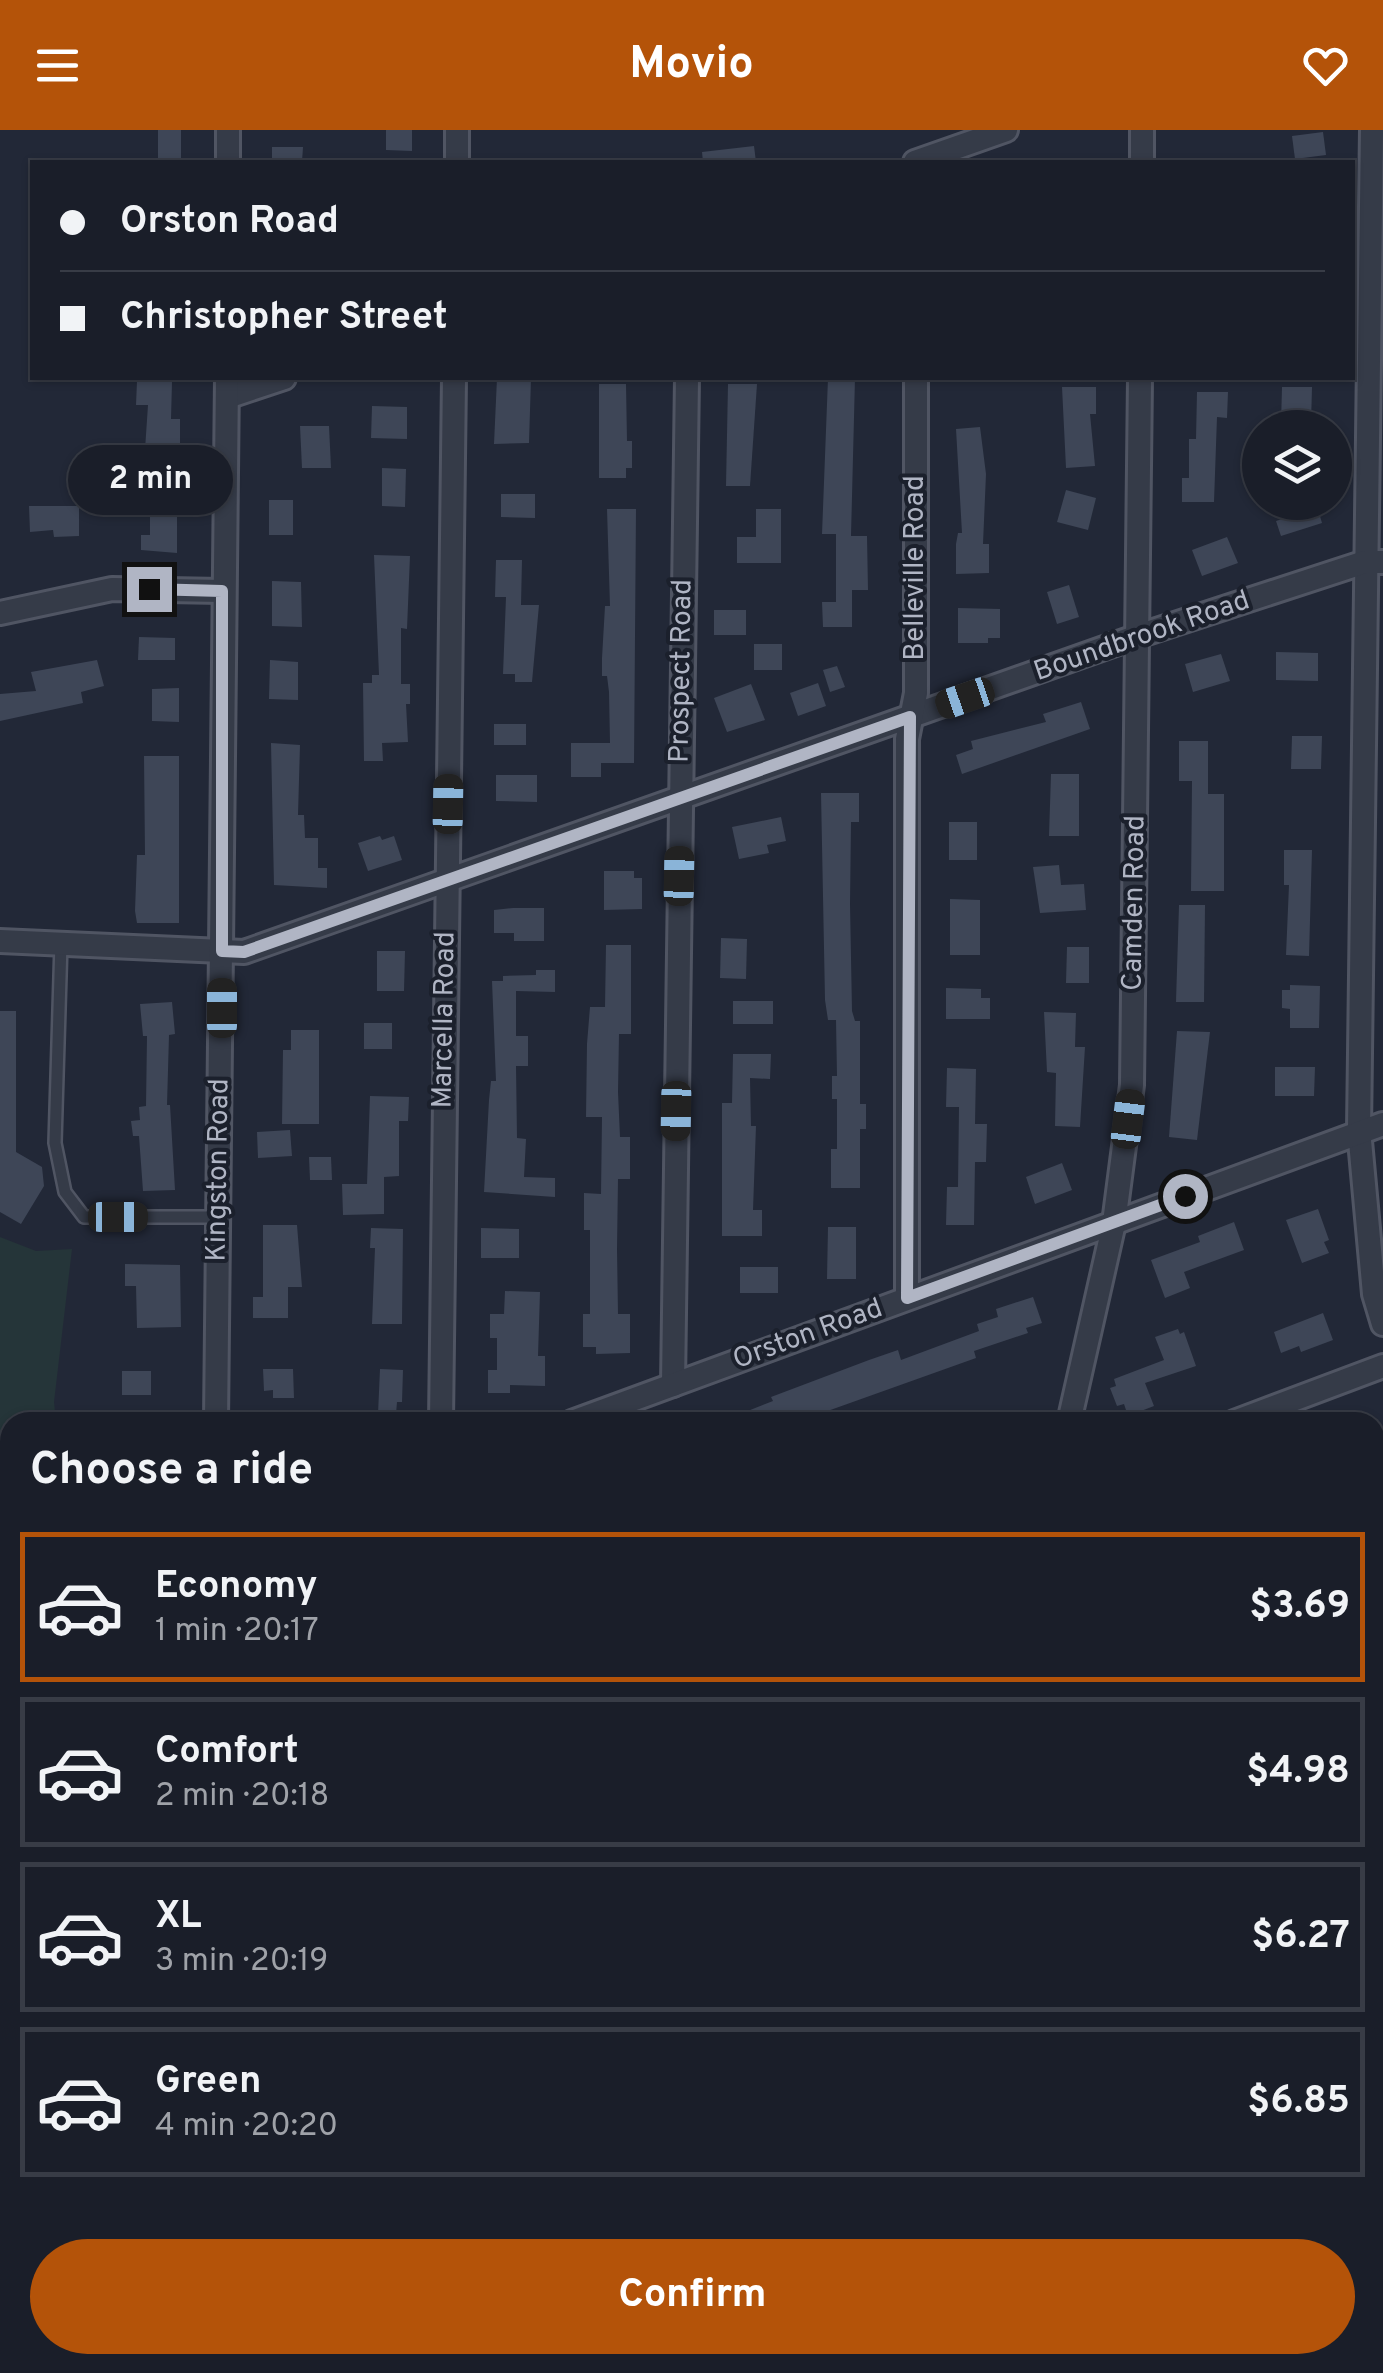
<!DOCTYPE html>
<html lang="en">
<head>
<meta charset="utf-8">
<style>
  :root { --surface:#1a1e29; --page:#232731; --text:#f1f3f6; --muted:#9fa2a8; --line:#383c46; --accent:#b45309 }
  body { margin:0; font-family:Overpass,sans-serif; background:var(--page); color:var(--text); height:100vh; display:flex; flex-direction:column; font-size:38px; white-space:nowrap }
  * { box-sizing:border-box; margin:0 }
  p { font-size:32px; color:var(--muted) }
  .icon { flex:none; width:55px; height:55px; fill:none; stroke:currentColor; stroke-width:2; stroke-linecap:round; stroke-linejoin:round }
  .map { position:relative; flex:1; overflow:hidden }
  .side { position:absolute; left:0px; top:1282px; width:1385px; height:962px; display:flex; flex-direction:column; background:var(--surface); border-radius:30px 30px 0 0; box-shadow:0 2px 8px #0004,0 0 0 2px var(--line) }
  .side>* { flex:none }
  .banner { position:absolute; left:30px; top:30px; width:1325px; height:220px; border-radius:0px; box-shadow:0 2px 8px #0004,0 0 0 2px var(--line); display:grid; align-content:center; height:220px; padding:0 30px; background:var(--surface) }
  .fabs { position:absolute; left:1242px; top:280px; display:grid; gap:20px }
  .fabs a { display:grid; place-items:center; width:110px; height:110px; border-radius:50%; background:var(--surface); box-shadow:0 2px 8px #0004,0 0 0 2px var(--line); font-size:50px }
  .end { position:absolute; width:45px; height:45px; margin:-22px; border:12px solid #b0b5c4; background:#111; box-shadow:0 0 0 5px #111 }
  .from { border-radius:50% }
  .bubble { position:absolute; height:70px; border-radius:35px; background:var(--surface); box-shadow:0 2px 8px #0004,0 0 0 2px var(--line); font-size:32px; font-weight:700; line-height:70px; text-align:center }
  .car { position:absolute; width:30px; height:60px; margin:-30px -15px; border-radius:12px; box-shadow:0 0 8px 2px #0007; background:linear-gradient(#222 24%,#8ab4d8 0 40%,#222 0 76%,#8ab4d8 0 86%,#222 0) }
  .banner b { display:flex; align-items:center; gap:35px; height:95px; font-size:38px }
  .banner b+b { border-top:2px solid var(--line) }
  .banner i { width:25px; height:25px; background:var(--text) }
  ul { padding:0; list-style:none }
  li { display:flex; align-items:center; gap:30px; height:150px; margin:0 20px 15px; padding:0 10px; border:5px solid var(--line); border-radius:0px }
  li div { flex:1 }
  li b { display:block; font-size:38px }
  li em { font-style:normal; font-weight:700 }
  li.on { border-color:var(--accent) }
  li>.icon { width:90px; height:90px; stroke-width:1.5 }
  h2 { padding:0 30px; font-size:45px; line-height:120px }
  .cta { display:flex; gap:20px; margin-top:auto; padding:20px 30px }
  .cta a { flex:1; height:115px; border-radius:60px; background:var(--accent); color:#fff; font-size:40px; font-weight:700; line-height:115px; text-align:center }
  header { display:flex; justify-content:space-between; align-items:center; height:130px; padding:0 30px; background:var(--accent); color:#fff; font-size:45px; font-weight:700 }
  .map>svg:first-child { display:block }
  .green { fill:#253539 }
  .building { fill:#3e4657 }
  .lines { fill:none; stroke-linecap:round; stroke-linejoin:round }
  .service-casing { stroke:#505563; stroke-width:16 }
  .minor-casing { stroke:#505563; stroke-width:28 }
  .tertiary-casing { stroke:#505563; stroke-width:32 }
  .service { stroke:#353b48; stroke-width:11 }
  .minor { stroke:#353b48; stroke-width:22 }
  .tertiary { stroke:#353b48; stroke-width:28 }
  .route { stroke:#b0b5c4; stroke-width:12 }
  .labels { text-anchor:middle; dominant-baseline:central; stroke-width:8; stroke-linejoin:round; paint-order:stroke }
  .street-label { font-size:28px; fill:#b0b5c4; stroke:#1b202c }
</style>
</head>
<body>
<header><svg class="icon" aria-label="menu" viewBox="0 0 24 24"><path d="M4 6h16M4 12h16M4 18h16"/></svg>Movio<svg class="icon" aria-label="heart" viewBox="0 0 24 24"><path d="M12 20l-8-8c-3-5 5-10 8-4 3-6 11-1 8 4z"/></svg></header>
<div class="map">
<svg width="1383" height="2243" viewBox="0 0 1383 2243">
  <rect width="100%" height="100%" fill="#222837"/>
  <!-- green -->
  <polygon class="green" points="0,1107 36,1121 72,1119 54,1272 56,1292 10,1292 10,1956 0,1950"/>
  <!-- building -->
  <g class="building">
    <rect x="158" y="0" width="23" height="32"/>
    <polygon points="386,0 412,0 412,21 386,20"/>
    <polygon points="1323,2 1326,25 1295,29 1292,6"/>
    <polygon points="754,16 756,32 703,32 702,22"/>
    <polygon points="272,17 303,17 302,32 272,32"/>
    <polygon points="497,248 531,248 529,313 494,314"/>
    <polygon points="828,248 855,248 851,406 867,406 868,460 852,460 852,497 823,497 822,472 836,472 836,404 822,404"/>
    <polygon points="137,251 172,252 171,289 180,289 180,314 170,314 170,386 177,386 177,423 141,420 141,405 150,405 150,364 142,364 148,275 136,275"/>
    <polygon points="599,254 626,254 627,311 632,311 632,338 626,338 626,348 599,348"/>
    <polygon points="728,254 757,254 750,356 726,356"/>
    <polygon points="1062,257 1096,257 1096,284 1090,284 1095,336 1066,338"/>
    <polygon points="1282,257 1312,257 1311,294 1281,294"/>
    <polygon points="1197,262 1228,262 1227,288 1217,287 1214,372 1182,372 1182,348 1189,348 1189,309 1196,309"/>
    <polygon points="372,276 407,277 407,309 371,308"/>
    <polygon points="300,296 329,296 331,338 302,338"/>
    <polygon points="980,297 986,344 983,414 989,414 989,443 956,444 956,414 958,403 962,403 956,299"/>
    <polygon points="382,338 406,339 405,377 382,376"/>
    <polygon points="1066,360 1096,368 1088,400 1057,392"/>
    <polygon points="501,364 535,364 535,388 501,387"/>
    <rect x="269" y="370" width="24" height="35"/>
    <polygon points="1297,372 1316,372 1322,393 1281,406 1276,391 1288,387 1285,376"/>
    <polygon points="29,376 79,376 79,406 54,407 53,400 30,402"/>
    <polygon points="607,379 636,379 634,633 601,633 601,647 571,647 571,613 610,613 609,562 607,546 602,546 602,528 605,476 610,476"/>
    <polygon points="756,379 781,379 781,433 737,433 737,407 756,407"/>
    <polygon points="1227,407 1238,433 1202,446 1192,420"/>
    <polygon points="374,425 410,426 407,499 401,498 401,554 410,554 410,574 406,574 408,612 382,613 383,631 364,631 363,553 372,553 372,545 379,545"/>
    <polygon points="496,430 522,430 521,475 539,475 532,552 515,552 515,544 503,544 506,467 495,467"/>
    <polygon points="272,451 301,452 302,497 272,496"/>
    <polygon points="1069,455 1079,487 1057,494 1047,462"/>
    <polygon points="958,478 1000,479 1000,508 988,508 988,513 958,513"/>
    <rect x="714" y="480" width="32" height="25"/>
    <polygon points="139,507 175,508 175,530 138,530"/>
    <rect x="754" y="514" width="28" height="26"/>
    <polygon points="1276,522 1318,523 1318,551 1276,550"/>
    <polygon points="1221,524 1230,551 1193,562 1185,534"/>
    <polygon points="97,530 104,556 81,562 83,573 0,591 0,564 36,561 31,542"/>
    <polygon points="270,530 298,532 298,570 269,569"/>
    <polygon points="837,536 845,557 830,562 823,540"/>
    <polygon points="818,553 826,576 798,586 790,563"/>
    <polygon points="751,554 765,590 727,602 714,568"/>
    <polygon points="179,558 179,592 152,591 152,559"/>
    <polygon points="1081,572 1090,599 962,644 956,625 973,619 971,611 1046,592 1043,584"/>
    <rect x="494" y="594" width="32" height="21"/>
    <polygon points="1292,606 1322,606 1321,639 1291,639"/>
    <polygon points="1179,611 1208,611 1208,664 1224,664 1224,761 1191,761 1192,651 1179,651"/>
    <polygon points="271,613 300,615 298,685 304,685 305,708 318,708 318,738 327,738 327,758 274,755"/>
    <polygon points="144,626 179,626 179,793 137,793 135,781 137,725 145,725"/>
    <polygon points="1051,644 1079,644 1079,706 1049,706"/>
    <polygon points="496,645 537,645 537,672 496,671"/>
    <polygon points="821,663 859,663 859,692 851,692 850,774 852,881 855,891 860,891 860,974 866,974 866,999 860,999 860,1058 831,1058 831,1019 837,1019 837,969 832,969 832,946 837,946 836,890 828,890 825,870"/>
    <polygon points="781,687 786,711 767,715 769,723 739,729 732,697"/>
    <rect x="949" y="692" width="28" height="38"/>
    <polygon points="380,706 382,710 394,706 402,730 368,741 358,713"/>
    <polygon points="1284,720 1312,720 1309,826 1286,825 1289,755 1284,755"/>
    <polygon points="1059,735 1061,755 1084,754 1086,780 1040,783 1033,737"/>
    <polygon points="604,741 634,741 634,748 642,748 642,779 604,780"/>
    <polygon points="950,769 980,770 980,825 950,825"/>
    <polygon points="1179,775 1205,775 1204,872 1176,872"/>
    <polygon points="513,778 544,778 544,811 514,811 514,803 494,803 494,780"/>
    <polygon points="721,808 747,809 746,849 720,848"/>
    <polygon points="606,815 631,815 631,904 619,904 618,962 620,1007 630,1007 630,1049 618,1049 617,1119 618,1184 630,1184 630,1223 596,1224 596,1217 583,1217 583,1184 590,1184 590,1100 584,1100 584,1063 601,1064 602,987 586,987 587,914 590,877 605,877"/>
    <polygon points="1067,817 1089,817 1089,853 1066,853"/>
    <polygon points="377,821 405,821 404,861 377,861"/>
    <polygon points="536,840 555,840 555,862 516,861 516,906 528,906 528,936 516,936 517,1008 526,1009 524,1047 555,1048 555,1067 484,1062 489,970 491,951 496,951 492,851 503,851 503,846 536,845"/>
    <polygon points="1290,855 1320,856 1319,898 1290,898 1290,879 1282,878 1282,860 1290,860"/>
    <polygon points="946,858 981,859 981,868 990,868 990,889 946,889"/>
    <rect x="733" y="871" width="40" height="23"/>
    <polygon points="172,872 175,904 169,905 167,975 170,975 175,1060 143,1061 139,1006 133,1006 131,991 140,990 139,977 146,976 147,906 143,906 140,874"/>
    <polygon points="0,881 16,881 16,1022 42,1037 44,1056 21,1094 0,1082"/>
    <polygon points="1044,882 1076,883 1075,917 1085,917 1080,997 1055,996 1056,943 1047,942"/>
    <rect x="364" y="893" width="28" height="26"/>
    <polygon points="291,900 319,900 319,994 282,994 283,920 291,920"/>
    <polygon points="1177,901 1210,902 1197,1010 1169,1007"/>
    <polygon points="733,924 771,924 770,949 750,948 751,996 756,996 753,1080 762,1080 762,1106 722,1106 722,973 732,973"/>
    <polygon points="1275,937 1315,937 1314,966 1275,966"/>
    <polygon points="947,938 976,939 975,994 987,994 986,1032 975,1032 974,1095 946,1095 947,1057 958,1057 959,977 946,977"/>
    <polygon points="370,966 409,967 408,991 399,991 399,1046 384,1047 384,1084 343,1085 342,1054 367,1054"/>
    <polygon points="290,1000 292,1026 258,1028 257,1002"/>
    <polygon points="309,1027 331,1027 332,1050 310,1050"/>
    <polygon points="1062,1033 1072,1060 1035,1074 1026,1047"/>
    <polygon points="1318,1079 1329,1110 1324,1112 1329,1123 1302,1133 1286,1090"/>
    <polygon points="1234,1092 1244,1120 1184,1142 1190,1158 1165,1168 1151,1130 1200,1112 1198,1106"/>
    <polygon points="263,1095 297,1095 302,1157 288,1157 288,1188 253,1188 253,1167 263,1167"/>
    <polygon points="828,1097 856,1097 856,1149 827,1149"/>
    <polygon points="371,1098 403,1099 402,1194 372,1194 375,1118 370,1118"/>
    <polygon points="481,1098 519,1099 519,1128 481,1128"/>
    <polygon points="125,1134 180,1135 181,1197 137,1198 136,1156 125,1156"/>
    <rect x="740" y="1137" width="38" height="26"/>
    <polygon points="505,1161 540,1162 538,1226 545,1226 545,1256 510,1255 510,1263 488,1263 488,1240 497,1240 497,1208 490,1208 490,1184 504,1184"/>
    <polygon points="1033,1167 1042,1193 1026,1198 1028,1203 974,1221 976,1228 808,1288 810,1292 720,1292 773,1271 771,1267 869,1230 898,1220 901,1230 979,1201 977,1194 998,1187 996,1179"/>
    <polygon points="1323,1183 1333,1210 1301,1222 1299,1216 1281,1223 1274,1202"/>
    <polygon points="1178,1199 1180,1204 1184,1202 1196,1236 1145,1253 1154,1276 1128,1286 1124,1274 1117,1276 1110,1258 1116,1256 1114,1249 1164,1230 1155,1207"/>
    <polygon points="263,1239 293,1239 294,1268 273,1268 273,1260 264,1261"/>
    <polygon points="380,1239 403,1240 402,1272 397,1272 396,1284 378,1284"/>
    <rect x="122" y="1241" width="29" height="24"/>
  </g>
  <g class="lines">
    <defs>
      <polyline id="service" points="61,813 55,1013 65,1062 84,1087 219,1087"/>
      <g id="minor">
        <polyline points="1372,0 1359,1000 1374,1164 1383,1194"/>
        <polyline points="228,32 228,0"/>
        <polyline points="457,32 457,0"/>
        <polyline points="915,32 1006,0"/>
        <polyline points="1142,32 1142,0"/>
        <polyline points="227,267 284,248"/>
        <polyline points="0,483 112,459 222,461"/>
        <polyline points="0,811 244,822 1138,506 1365,432 1383,432"/>
        <polyline points="907,1168 907,609 916,563 916,248"/>
        <polyline points="673,1255 687,248"/>
        <polyline points="216,1292 227,248"/>
        <polyline points="441,1292 454,248"/>
        <polyline points="572,1292 1383,994"/>
        <polyline points="1069,1292 1114,1093 1132,955 1140,248"/>
        <polyline points="1234,1292 1383,1236"/>
        <polyline points="1375,1572 1383,1590"/>
        <polyline points="1375,1812 1383,1809"/>
        <polyline points="0,2020 10,2000"/>
        <polyline points="1375,2122 1383,2140"/>
        <polyline points="172,2235 175,2243"/>
        <polyline points="419,2235 423,2243"/>
        <polyline points="669,2235 673,2243"/>
        <polyline points="924,2235 927,2243"/>
        <polyline points="1174,2235 1178,2243"/>
      </g>
      <g id="tertiary">
        <polyline points="1375,1482 1383,1479"/>
        <polyline points="1375,2185 1383,2165"/>
        <polyline points="739,2243 745,2235"/>
        <polyline points="1360,2243 1362,2235"/>
      </g>
    </defs>
    <!-- service casing -->
    <use href="#service" class="service-casing"/>
    <!-- minor casing -->
    <use href="#minor" class="minor-casing"/>
    <!-- tertiary casing -->
    <use href="#tertiary" class="tertiary-casing"/>
    <!-- service -->
    <use href="#service" class="service"/>
    <!-- minor -->
    <use href="#minor" class="minor"/>
    <!-- tertiary -->
    <use href="#tertiary" class="tertiary"/>
  </g>
  <g class="lines">
    <!-- route -->
    <polyline class="route" points="149,459 222,461 222,821 244,822 910,587 907,1168 1185,1066"/>
  </g>
  <g class="labels">
    <!-- street labels -->
    <g class="street-label">
      <text transform="translate(916 438) rotate(-90)">Belleville Road</text>
      <text transform="translate(1142 507) rotate(-19)">Boundbrook Road</text>
      <text transform="translate(682 541) rotate(-89)">Prospect Road</text>
      <text transform="translate(1135 773) rotate(-89)">Camden Road</text>
      <text transform="translate(445 890) rotate(-89)">Marcella Road</text>
      <text transform="translate(219 1040) rotate(-89)">Kingston Road</text>
      <text transform="translate(808 1205) rotate(-20)">Orston Road</text>
    </g>
  </g>
</svg>
<div class="fabs">
<a><svg class="icon" aria-label="layers" viewBox="0 0 24 24"><path d="M12 4l9 5-9 5-9-5zM3 14l9 5 9-5"/></svg></a>
</div>
<i class="end from" style="left:1185px;top:1066px"></i>
<i class="end" style="left:149px;top:459px"></i>
<div class="bubble" style="left:68px;top:315px;width:165px">2 min</div>
<i class="car" style="left:965px;top:568px;rotate:251deg"></i>
<i class="car" style="left:448px;top:674px;rotate:1deg"></i>
<i class="car" style="left:679px;top:746px;rotate:1deg"></i>
<i class="car" style="left:222px;top:878px;rotate:0deg"></i>
<i class="car" style="left:676px;top:981px;rotate:181deg"></i>
<i class="car" style="left:1128px;top:989px;rotate:7deg"></i>
<i class="car" style="left:118px;top:1087px;rotate:90deg"></i>
<div class="banner">
<b><i class="from"></i>Orston Road</b>
<b><i></i>Christopher Street</b>
</div>
<section class="side">
<h2>Choose a ride</h2>
<ul>
<li class="on"><svg class="icon" aria-label="car" viewBox="0 0 24 24"><path d="M5 17H2v-5l4-1 3-4h7l3 4 3 1v5h-3M9 17h6M6 11h13"/><circle cx="7" cy="17" r="2"/><circle cx="17" cy="17" r="2"/></svg><div><b>Economy</b><p>1 min · 20:17</p></div><em>$3.69</em></li>
<li><svg class="icon" aria-label="car" viewBox="0 0 24 24"><path d="M5 17H2v-5l4-1 3-4h7l3 4 3 1v5h-3M9 17h6M6 11h13"/><circle cx="7" cy="17" r="2"/><circle cx="17" cy="17" r="2"/></svg><div><b>Comfort</b><p>2 min · 20:18</p></div><em>$4.98</em></li>
<li><svg class="icon" aria-label="car" viewBox="0 0 24 24"><path d="M5 17H2v-5l4-1 3-4h7l3 4 3 1v5h-3M9 17h6M6 11h13"/><circle cx="7" cy="17" r="2"/><circle cx="17" cy="17" r="2"/></svg><div><b>XL</b><p>3 min · 20:19</p></div><em>$6.27</em></li>
<li><svg class="icon" aria-label="car" viewBox="0 0 24 24"><path d="M5 17H2v-5l4-1 3-4h7l3 4 3 1v5h-3M9 17h6M6 11h13"/><circle cx="7" cy="17" r="2"/><circle cx="17" cy="17" r="2"/></svg><div><b>Green</b><p>4 min · 20:20</p></div><em>$6.85</em></li>
</ul>
<div class="cta"><a>Confirm</a></div>
</section>
</div>
</body>
</html>
